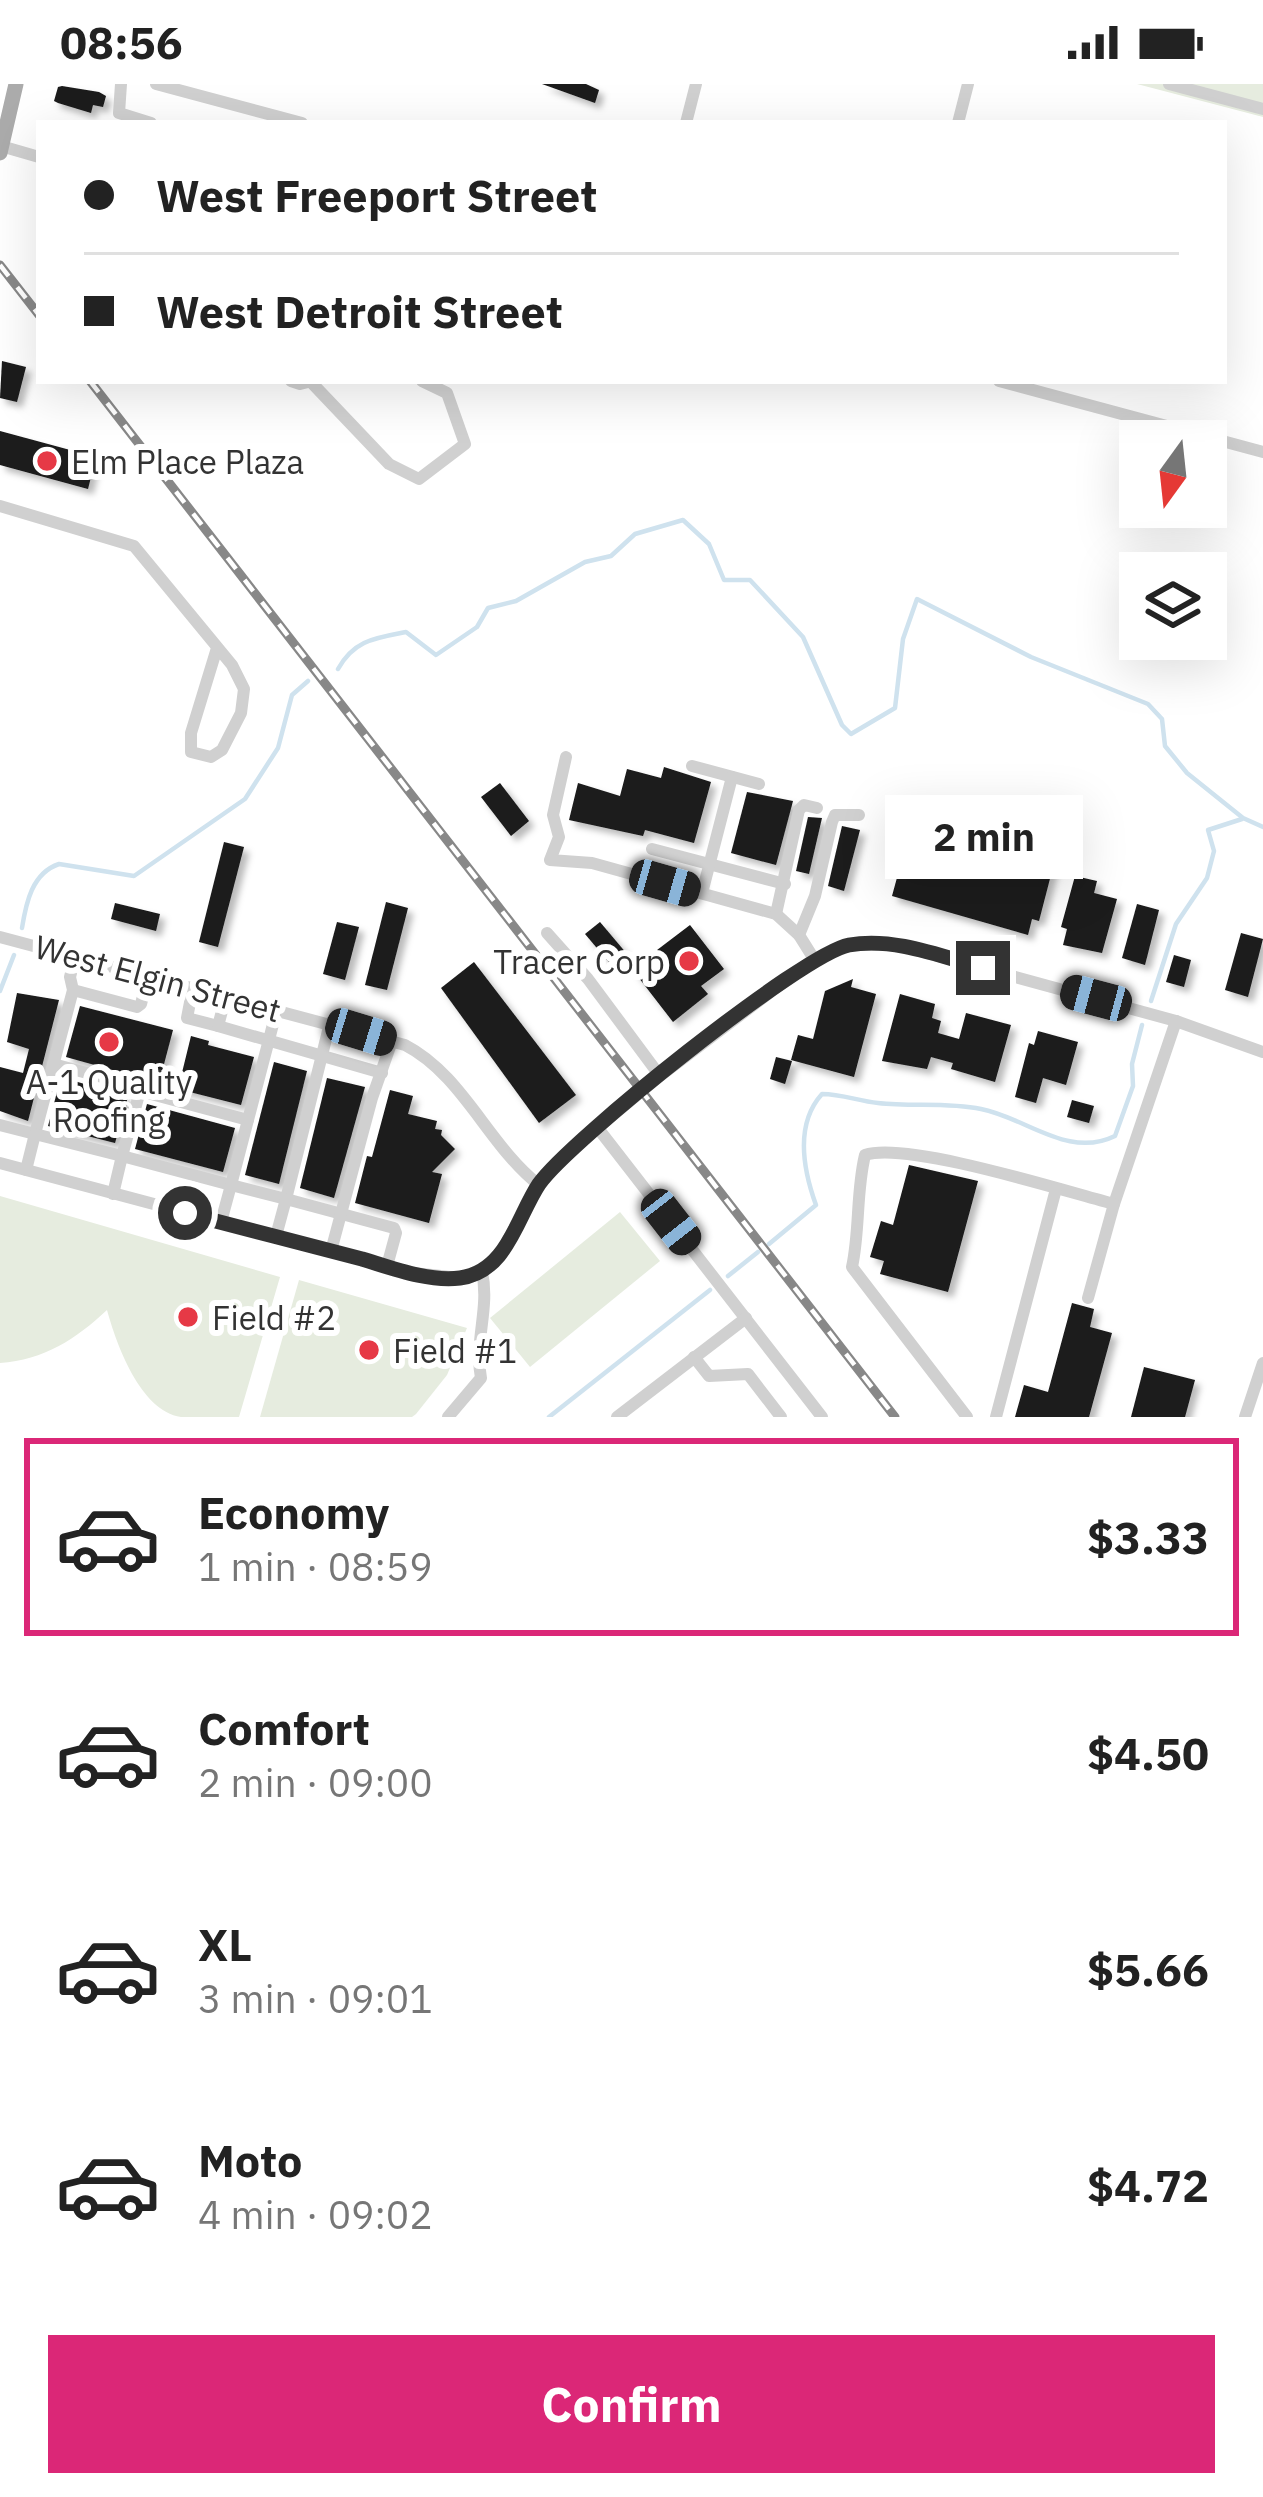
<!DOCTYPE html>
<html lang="en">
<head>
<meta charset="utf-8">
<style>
  :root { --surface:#fff; --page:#f2f2f2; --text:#222; --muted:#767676; --line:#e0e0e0; --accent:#db2777 }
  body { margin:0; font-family:"IBM Plex Sans",sans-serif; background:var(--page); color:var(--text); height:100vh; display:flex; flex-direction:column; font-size:45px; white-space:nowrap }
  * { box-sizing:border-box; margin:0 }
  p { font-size:39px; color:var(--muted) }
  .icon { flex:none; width:66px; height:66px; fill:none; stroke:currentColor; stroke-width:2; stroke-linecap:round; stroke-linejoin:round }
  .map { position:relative; height:1333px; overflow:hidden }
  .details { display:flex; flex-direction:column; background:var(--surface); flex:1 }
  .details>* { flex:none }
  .top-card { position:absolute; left:36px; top:36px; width:1191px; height:264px; border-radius:0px; box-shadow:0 12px 48px #0002; display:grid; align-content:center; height:264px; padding:0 48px; background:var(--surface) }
  .needle { width:78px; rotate:195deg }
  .buttons { position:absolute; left:1119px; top:336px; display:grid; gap:24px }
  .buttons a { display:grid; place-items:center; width:108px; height:108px; border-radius:0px; background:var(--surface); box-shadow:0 12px 48px #0002; font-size:60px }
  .end { position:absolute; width:54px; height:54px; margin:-27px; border:15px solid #333; background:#fff; box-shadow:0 0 0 6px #fff }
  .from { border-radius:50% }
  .bubble { position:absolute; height:84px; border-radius:0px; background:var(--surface); box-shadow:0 12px 48px #0002; font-size:39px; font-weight:800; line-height:84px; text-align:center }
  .car { position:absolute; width:36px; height:72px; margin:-36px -18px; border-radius:15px; box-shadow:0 0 9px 3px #0007; background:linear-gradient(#222 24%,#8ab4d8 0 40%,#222 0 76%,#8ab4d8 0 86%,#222 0) }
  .top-card b { display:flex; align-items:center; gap:42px; height:114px; font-size:45px }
  .top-card b+b { border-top:3px solid var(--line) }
  .top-card i { width:30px; height:30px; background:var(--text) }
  ul { padding:21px 0 0; list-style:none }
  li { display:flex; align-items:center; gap:36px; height:198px; margin:0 24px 18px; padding:0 24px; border:6px solid transparent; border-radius:0px }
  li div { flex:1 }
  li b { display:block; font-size:45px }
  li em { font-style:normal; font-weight:800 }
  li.on { border-color:var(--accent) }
  li>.icon { width:108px; height:108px; stroke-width:1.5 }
  .action { display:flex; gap:24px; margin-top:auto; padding:24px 48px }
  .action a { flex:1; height:138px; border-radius:0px; background:var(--accent); color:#fff; font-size:48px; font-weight:800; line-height:138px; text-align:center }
  .status { display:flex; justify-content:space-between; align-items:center; height:84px; padding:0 60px; background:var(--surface); direction:ltr }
  .status svg { height:33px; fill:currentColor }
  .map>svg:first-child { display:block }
  .green { fill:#e6ecdf }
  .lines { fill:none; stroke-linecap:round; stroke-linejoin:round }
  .stream { stroke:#cfe2ee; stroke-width:4.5 }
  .building { fill:#1a1a1a; filter:url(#shadow) }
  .minor { stroke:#d0d0d0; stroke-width:12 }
  .major { stroke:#ababab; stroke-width:15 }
  .rail-casing { stroke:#888; stroke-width:9 }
  .rail { stroke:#fff; stroke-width:4.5; stroke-dasharray:14; stroke-linecap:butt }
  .route { stroke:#333; stroke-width:15 }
  .poi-dot { fill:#e63946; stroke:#fff; stroke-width:4.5 }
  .labels { text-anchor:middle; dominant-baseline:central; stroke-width:12; stroke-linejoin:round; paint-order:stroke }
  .poi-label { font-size:33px; fill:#333; stroke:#fff; text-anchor:start }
  .street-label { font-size:33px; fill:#333; stroke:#fff }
</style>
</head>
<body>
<div class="status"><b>08:56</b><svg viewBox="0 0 49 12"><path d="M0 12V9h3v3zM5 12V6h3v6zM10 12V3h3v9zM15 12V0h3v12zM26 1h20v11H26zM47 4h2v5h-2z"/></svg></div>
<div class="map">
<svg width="1263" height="1333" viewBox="0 0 1263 1333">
  <defs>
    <filter id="shadow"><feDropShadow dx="5.5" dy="5.5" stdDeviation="3" flood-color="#0004"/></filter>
  </defs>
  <rect width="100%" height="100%" fill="#fff"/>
  <!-- green -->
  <g class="green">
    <polygon points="1137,0 1263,0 1263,33"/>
    <path d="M0,1112l280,81 -41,140c-19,0 -40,0 -58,0 -41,-6 -65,-74 -74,-107 -31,29 -63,50 -107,53z"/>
    <polygon points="620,1128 660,1177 530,1283 490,1234"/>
    <polygon points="299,1196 467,1244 447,1291 416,1330 412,1333 260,1333"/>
  </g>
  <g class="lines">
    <!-- stream -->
    <g class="stream">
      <path d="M338,585c16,-29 37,-31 68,-37l30,23 41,-28 11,-19 28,-7 69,-39 26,-6 24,-22 48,-14 26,24 15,36h26l53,57 39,88 9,9 44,-26 8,-69 14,-40 114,58 117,47 14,15 3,27 22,27 56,45 20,9"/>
      <path d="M22,844c4,-25 10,-55 37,-64l75,12 111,-77 33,-51 14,-53 16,-14"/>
      <polyline points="0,907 14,871"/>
      <polyline points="1151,917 1176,840 1207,794 1214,767 1208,746 1242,735"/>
      <path d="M769,1160l47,-39c-13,-36 -21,-81 6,-111 20,0 36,7 56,9 34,4 69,-1 103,6 46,9 87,50 134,27l18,-50 -1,-22 10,-39"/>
      <polyline points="728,1192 758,1168"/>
      <polyline points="549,1333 710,1206"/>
    </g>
  </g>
  <!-- building -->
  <g class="building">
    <polygon points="542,0 586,0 599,6 595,19"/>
    <polygon points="62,2 99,8 106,12 103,23 93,21 91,29 58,19 54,17 58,3"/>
    <polygon points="2,277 26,283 17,318 0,314"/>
    <polygon points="0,347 96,373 88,405 0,381"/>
    <polygon points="664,683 711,698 694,759 645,746 643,752 569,736 578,699 620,712 627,685 661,694"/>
    <polygon points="500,699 529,737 511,752 481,713"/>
    <polygon points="747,708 793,717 776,781 731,769"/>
    <polygon points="808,733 822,734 809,790 796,787"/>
    <polygon points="842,742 860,746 844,807 828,802"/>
    <polygon points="907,757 1028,791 1031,778 1053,783 1039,837 1032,835 1028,851 892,812"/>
    <polygon points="224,758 244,763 218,863 199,858"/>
    <polygon points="1075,792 1097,797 1094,809 1117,815 1102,869 1063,861 1067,845 1061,843"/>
    <polygon points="386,818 408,824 387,906 365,901"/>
    <polygon points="115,819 160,830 156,847 111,835"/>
    <polygon points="1137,820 1159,826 1145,881 1122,874"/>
    <polygon points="337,838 359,843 345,896 323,890"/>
    <polygon points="600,838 627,870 612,882 585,850"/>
    <polygon points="690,841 724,885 701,902 708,910 673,938 632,885"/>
    <polygon points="1241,849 1263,855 1248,913 1225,906"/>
    <polygon points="1174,871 1191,876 1184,903 1166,898"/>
    <polygon points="474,878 576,1011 539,1039 441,904"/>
    <polygon points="853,895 851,903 876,910 854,993 791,976 798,951 813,955 825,907"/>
    <polygon points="17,909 59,916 28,1037 0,1027 0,983 23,989 29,965 7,958"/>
    <polygon points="900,910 935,920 932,934 941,937 938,949 959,955 966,929 1011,941 995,998 951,985 953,979 931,973 927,985 882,977"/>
    <polygon points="80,922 173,946 159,999 66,973"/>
    <polygon points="1038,947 1078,958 1066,1001 1043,994 1036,1019 1015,1013 1029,959 1034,961"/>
    <polygon points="191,952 209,957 208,961 254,973 241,1021 178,1005"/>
    <polygon points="776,973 792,977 785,1000 770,995"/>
    <polygon points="274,978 307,987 279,1100 245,1091"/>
    <polygon points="61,993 128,1013 115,1059 48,1042"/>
    <polygon points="327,994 365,1003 334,1114 300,1104"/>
    <polygon points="390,1006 413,1012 408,1030 437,1037 435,1045 442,1046 441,1051 455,1065 432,1088 442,1090 429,1139 355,1119 367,1072 372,1073"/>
    <polygon points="1072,1016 1094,1022 1089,1039 1067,1033"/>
    <polygon points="147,1020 235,1044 223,1088 135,1065"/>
    <polygon points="909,1081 978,1097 948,1208 880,1190 884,1177 870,1173 881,1137 893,1141"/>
    <polygon points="1072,1219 1094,1225 1090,1243 1112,1249 1089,1333 1015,1333 1024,1301 1048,1308"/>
    <polygon points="1144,1283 1195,1296 1185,1333 1131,1333"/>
  </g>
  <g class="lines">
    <!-- minor -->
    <g class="minor">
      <polyline points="121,0 119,29 151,39"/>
      <polyline points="156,0 302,39"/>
      <polyline points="1169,0 1263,25"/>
      <polyline points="686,39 696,0"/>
      <polyline points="958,39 968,0"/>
      <polyline points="1,62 39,73"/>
      <polyline points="291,297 300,300 312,297"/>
      <polyline points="999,297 1263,368"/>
      <polyline points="311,298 389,380 419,395 465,360 447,309 422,297"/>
      <polyline points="0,422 134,462 232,581 244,605 241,629 222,666 211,673 191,668 191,649 217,564"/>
      <polyline points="566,673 553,731 559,753 550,776 592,779 776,830 799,851 814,875 850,861 898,861 1176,937 1263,968"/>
      <polyline points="692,682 759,700"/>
      <polyline points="652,765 785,800"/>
      <polyline points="702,809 732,693"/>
      <polyline points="776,830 799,726 804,721 817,724"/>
      <polyline points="547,849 588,895 660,992"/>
      <polyline points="799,851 815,812 832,738 835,731 859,731"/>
      <path d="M0,853l405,108c58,30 83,100 134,140"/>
      <polyline points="193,903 187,934 218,942 226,912"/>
      <polyline points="73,906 137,923 141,920 148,892"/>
      <polyline points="218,942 382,989"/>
      <polyline points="53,980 121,998 140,1007"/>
      <polyline points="0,1041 35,1050 73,906 70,893 75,873"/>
      <polyline points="597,1043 822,1333"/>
      <polyline points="0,1079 413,1189 460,1194 482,1188 500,1170 539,1101 564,1072 660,992 814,875"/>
      <polyline points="26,1086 35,1050 122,1072 140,1007 248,1036"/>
      <polyline points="113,1110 122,1072 231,1101 277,925"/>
      <polyline points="221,1138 231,1101 286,1115 330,939"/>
      <polyline points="276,1152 286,1115 394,1144 396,1149 387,1182"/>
      <polyline points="331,1167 372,1014 392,957"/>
      <polyline points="1088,1214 1114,1120 1176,937"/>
      <polyline points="694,1273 709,1292 748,1290 781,1333"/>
      <path d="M448,1333l33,-39c-7,-37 9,-70 1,-106"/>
      <polyline points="617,1333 746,1234"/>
      <path d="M967,1333l-115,-150c8,-37 4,-75 13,-112 42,-14 199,36 249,49"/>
      <polyline points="996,1333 1056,1105"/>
      <polyline points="1245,1333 1263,1279"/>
    </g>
    <!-- major -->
    <polyline class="major" points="0,69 16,0"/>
    <defs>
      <g id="rail">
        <polyline points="0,181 39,231"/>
        <polyline points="90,297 895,1333"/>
      </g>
    </defs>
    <!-- rail casing -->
    <use href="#rail" class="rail-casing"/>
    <!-- rail -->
    <use href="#rail" class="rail"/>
  </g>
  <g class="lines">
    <!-- route -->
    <path class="route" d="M185,1129c59,15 118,31 177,46 30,9 66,23 98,19 47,-6 57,-61 79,-94 30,-43 263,-230 310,-239 45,-8 91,11 134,23"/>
  </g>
  <!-- markers -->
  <g class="poi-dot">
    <circle cx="47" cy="377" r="12"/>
    <circle cx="689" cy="877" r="12"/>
    <circle cx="109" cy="958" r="12"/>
    <circle cx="188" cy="1233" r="12"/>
    <circle cx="369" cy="1266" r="12"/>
  </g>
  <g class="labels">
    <!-- poi labels -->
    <g class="poi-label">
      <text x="71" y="377">Elm Place Plaza</text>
      <text x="665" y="877" text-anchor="end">Tracer Corp</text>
      <text x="109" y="997" text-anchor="middle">A-1 Quality<tspan x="109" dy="38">Roofing</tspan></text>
      <text x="212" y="1233">Field #2</text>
      <text x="393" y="1266">Field #1</text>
    </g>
    <!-- street labels -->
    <g class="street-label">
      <text transform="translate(158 894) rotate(15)">West Elgin Street</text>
    </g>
  </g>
</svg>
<div class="buttons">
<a><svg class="needle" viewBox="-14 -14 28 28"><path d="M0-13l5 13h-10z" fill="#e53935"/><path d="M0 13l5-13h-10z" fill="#767676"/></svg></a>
<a><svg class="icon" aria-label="layers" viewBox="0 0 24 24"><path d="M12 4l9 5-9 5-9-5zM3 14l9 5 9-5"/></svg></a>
</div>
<i class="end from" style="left:185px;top:1129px"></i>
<i class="end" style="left:983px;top:884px"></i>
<div class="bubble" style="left:885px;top:711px;width:198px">2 min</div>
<i class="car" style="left:665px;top:799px;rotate:106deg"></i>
<i class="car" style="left:1096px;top:914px;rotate:285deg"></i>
<i class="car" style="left:361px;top:948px;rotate:107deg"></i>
<i class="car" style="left:671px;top:1138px;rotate:142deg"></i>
<div class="top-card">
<b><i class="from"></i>West Freeport Street</b>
<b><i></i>West Detroit Street</b>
</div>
</div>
<section class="details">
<ul>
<li class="on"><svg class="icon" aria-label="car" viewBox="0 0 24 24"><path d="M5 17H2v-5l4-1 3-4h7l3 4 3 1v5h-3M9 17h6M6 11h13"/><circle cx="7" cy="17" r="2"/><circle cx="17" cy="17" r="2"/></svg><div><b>Economy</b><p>1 min · 08:59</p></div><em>$3.33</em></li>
<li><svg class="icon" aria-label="car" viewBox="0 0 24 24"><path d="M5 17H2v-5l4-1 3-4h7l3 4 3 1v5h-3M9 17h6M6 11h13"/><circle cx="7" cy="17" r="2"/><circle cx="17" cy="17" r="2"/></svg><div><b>Comfort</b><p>2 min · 09:00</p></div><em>$4.50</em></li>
<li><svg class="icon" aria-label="car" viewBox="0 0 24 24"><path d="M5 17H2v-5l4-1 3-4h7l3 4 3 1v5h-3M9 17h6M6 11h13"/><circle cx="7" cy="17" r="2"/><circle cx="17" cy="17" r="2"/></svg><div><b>XL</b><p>3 min · 09:01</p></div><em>$5.66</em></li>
<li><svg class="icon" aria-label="car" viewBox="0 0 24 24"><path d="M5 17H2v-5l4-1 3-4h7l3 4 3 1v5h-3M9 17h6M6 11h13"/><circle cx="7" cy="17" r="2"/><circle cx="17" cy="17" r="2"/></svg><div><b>Moto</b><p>4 min · 09:02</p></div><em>$4.72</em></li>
</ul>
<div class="action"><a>Confirm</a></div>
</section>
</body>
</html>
